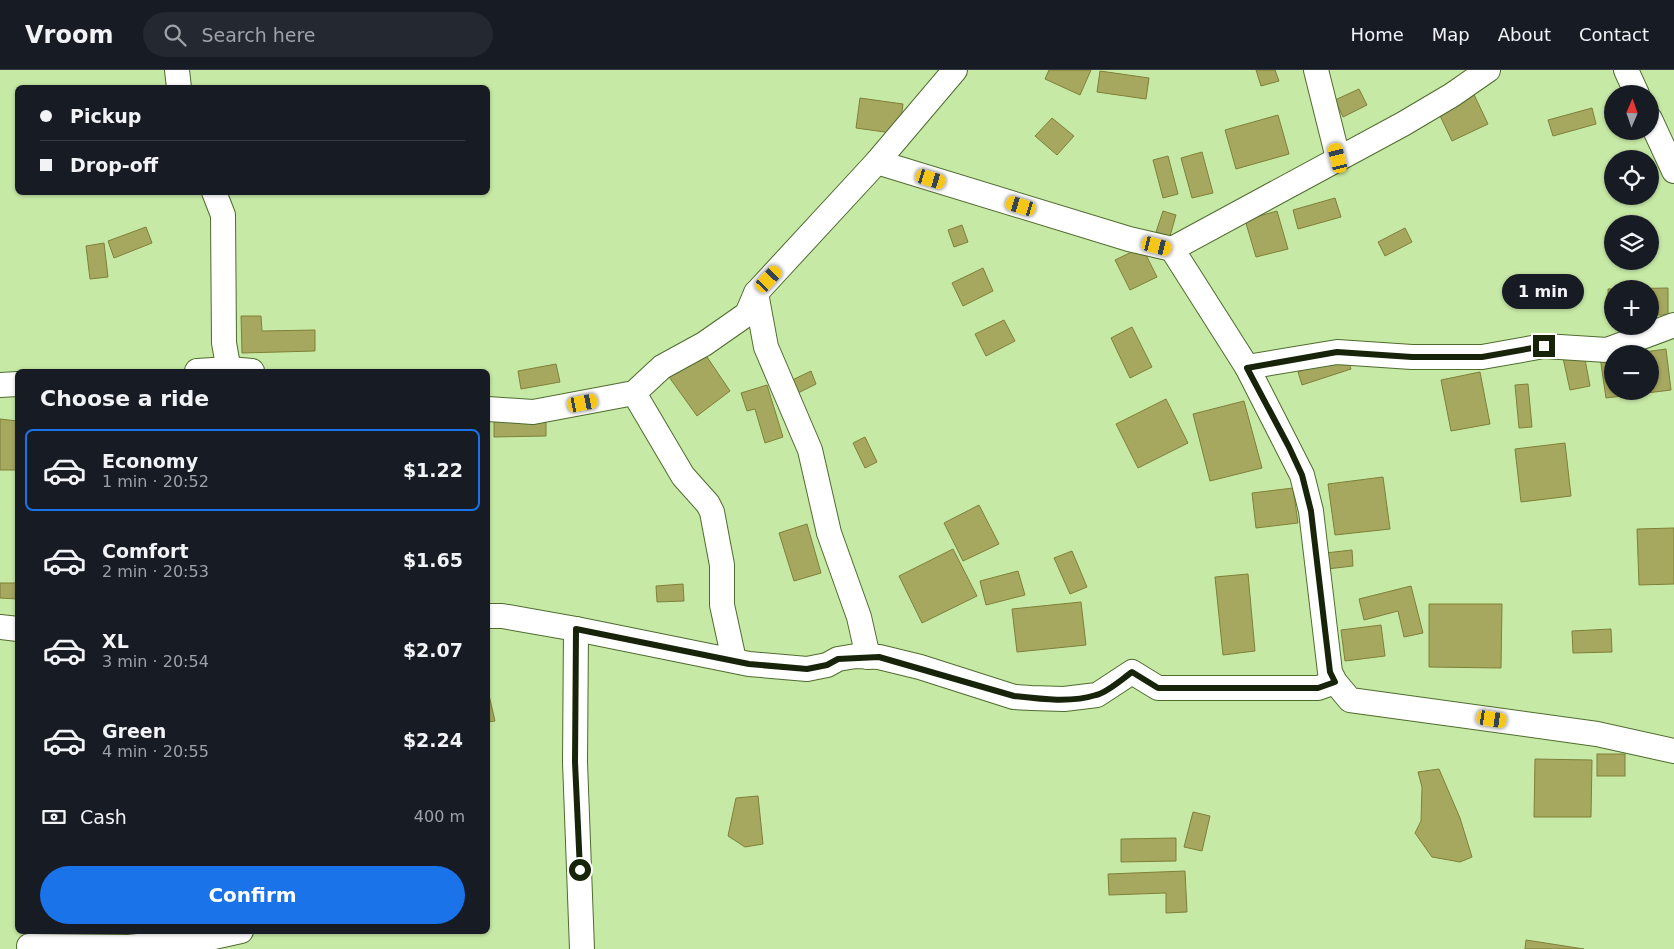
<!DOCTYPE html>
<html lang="en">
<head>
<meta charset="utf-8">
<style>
  :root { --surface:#171b24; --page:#242831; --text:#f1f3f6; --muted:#9ea1a6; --line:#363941; --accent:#1a73e8 }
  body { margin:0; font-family:"DejaVu Sans",sans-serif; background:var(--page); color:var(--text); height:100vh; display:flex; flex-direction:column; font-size:19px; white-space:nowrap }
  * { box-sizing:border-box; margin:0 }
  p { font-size:16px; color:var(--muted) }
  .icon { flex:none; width:28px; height:28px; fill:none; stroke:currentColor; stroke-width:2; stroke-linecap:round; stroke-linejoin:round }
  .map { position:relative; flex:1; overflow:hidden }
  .drawer { position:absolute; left:15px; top:299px; width:475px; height:565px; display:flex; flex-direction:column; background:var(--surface); border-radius:8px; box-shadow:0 1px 4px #0004 }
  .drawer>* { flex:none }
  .guide { position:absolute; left:15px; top:15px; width:475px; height:110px; border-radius:8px; box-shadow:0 1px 4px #0004; display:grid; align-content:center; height:110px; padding:0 25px; background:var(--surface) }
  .needle { width:32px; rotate:2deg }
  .fabs { position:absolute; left:1604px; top:15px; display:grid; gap:10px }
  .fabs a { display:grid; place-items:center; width:55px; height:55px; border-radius:50%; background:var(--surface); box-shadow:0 1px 4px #0004; font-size:25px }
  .end { position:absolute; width:22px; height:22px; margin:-11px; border:6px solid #18240a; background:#fff; box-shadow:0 0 0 2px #fff }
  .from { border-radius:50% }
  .bubble { position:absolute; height:35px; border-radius:18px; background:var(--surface); box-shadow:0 1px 4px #0004; font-size:16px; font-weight:700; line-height:35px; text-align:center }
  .car { position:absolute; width:15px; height:30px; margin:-15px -8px; border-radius:6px; box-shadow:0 0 4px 1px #0007; background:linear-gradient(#f5c518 24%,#345 0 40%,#f5c518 0 76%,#345 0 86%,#f5c518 0) }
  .guide b { display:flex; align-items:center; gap:18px; height:48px; font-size:19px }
  .guide b+b { border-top:1px solid var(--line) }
  .guide i { width:12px; height:12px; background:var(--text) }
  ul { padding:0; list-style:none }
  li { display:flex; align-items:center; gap:15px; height:82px; margin:0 10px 8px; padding:0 15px; border:2px solid transparent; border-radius:8px }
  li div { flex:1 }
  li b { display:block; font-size:19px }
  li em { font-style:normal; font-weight:700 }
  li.active { border-color:var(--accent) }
  li>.icon { width:45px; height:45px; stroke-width:1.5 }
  h2 { padding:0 25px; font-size:22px; line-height:60px }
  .pay { display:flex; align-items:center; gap:12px; height:55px; padding:0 25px; font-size:19px }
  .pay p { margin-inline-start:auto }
  .button { display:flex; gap:10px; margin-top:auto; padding:10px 25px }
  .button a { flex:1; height:58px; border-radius:30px; background:var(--accent); color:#fff; font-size:20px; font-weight:700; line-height:58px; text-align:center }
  header { display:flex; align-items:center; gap:30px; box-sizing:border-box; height:70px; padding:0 25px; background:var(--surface); border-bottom:1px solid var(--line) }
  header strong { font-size:24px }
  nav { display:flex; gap:28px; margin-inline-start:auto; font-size:18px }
  .search { width:350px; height:45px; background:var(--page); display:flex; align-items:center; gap:12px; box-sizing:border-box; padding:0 18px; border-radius:28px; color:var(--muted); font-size:19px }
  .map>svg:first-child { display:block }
  .building { fill:#a6a85f; stroke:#7f8037 }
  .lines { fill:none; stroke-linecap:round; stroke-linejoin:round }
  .street-casing { stroke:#4f6c2e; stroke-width:26 }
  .street { stroke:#fff; stroke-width:24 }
  .route { stroke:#18240a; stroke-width:6 }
</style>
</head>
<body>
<header>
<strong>Vroom</strong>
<div class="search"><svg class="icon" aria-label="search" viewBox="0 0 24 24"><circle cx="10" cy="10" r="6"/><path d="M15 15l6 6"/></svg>Search here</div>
<nav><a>Home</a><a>Map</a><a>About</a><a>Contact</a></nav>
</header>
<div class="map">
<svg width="1674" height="879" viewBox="0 0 1674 879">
  <rect width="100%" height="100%" fill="#c7e9a6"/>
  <!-- building -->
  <g class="building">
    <polygon points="1049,0 1091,0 1080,25 1045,9"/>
    <polygon points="1256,0 1275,0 1279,11 1261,16"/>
    <polygon points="1100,1 1149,8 1146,29 1097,22"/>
    <polygon points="1469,14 1488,54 1452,71 1433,31"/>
    <polygon points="1359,19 1367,35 1343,47 1335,30"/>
    <polygon points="860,28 903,34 899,64 856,58"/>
    <polygon points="1592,38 1596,54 1553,66 1548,50"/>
    <polygon points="1278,45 1289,84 1236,99 1225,60"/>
    <polygon points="1052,48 1074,66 1057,85 1035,66"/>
    <polygon points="1202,82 1213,123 1192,128 1181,88"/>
    <polygon points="1168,86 1178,124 1163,128 1153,90"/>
    <polygon points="1335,128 1341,147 1298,159 1293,140"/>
    <polygon points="1163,141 1176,145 1170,166 1156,162"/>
    <polygon points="1277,141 1288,179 1256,187 1245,150"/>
    <polygon points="962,155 968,172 954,177 948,160"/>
    <polygon points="146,157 152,173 114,188 108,171"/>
    <polygon points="1405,158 1412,172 1385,186 1378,172"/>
    <polygon points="104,173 108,207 90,209 86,176"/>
    <polygon points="1142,177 1157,207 1130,220 1115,190"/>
    <polygon points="983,198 993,221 963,236 952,213"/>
    <polygon points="1668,218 1668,245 1650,245 1650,219 1612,219 1612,245 1608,245 1608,219"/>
    <polygon points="241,246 261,246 262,261 315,260 315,281 242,283"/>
    <polygon points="1004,250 1015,271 986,286 975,264"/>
    <polygon points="1132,257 1152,297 1130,308 1111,268"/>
    <polygon points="1666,279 1671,320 1606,328 1600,287 1612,286 1612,321 1650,321 1650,284 1630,284"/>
    <polygon points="703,281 730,321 697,346 664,300"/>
    <polygon points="1584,284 1590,316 1570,320 1563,288"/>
    <polygon points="1346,285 1351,299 1302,315 1298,302"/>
    <polygon points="556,294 560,312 521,319 518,301"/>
    <polygon points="811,301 816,314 790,327 784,314"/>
    <polygon points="1480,302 1490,354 1451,361 1441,310"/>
    <polygon points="1528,314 1532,357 1519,358 1515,315"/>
    <polygon points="767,315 783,367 765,373 755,339 747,341 741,323"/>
    <polygon points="1166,329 1188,373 1138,398 1116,354"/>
    <polygon points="1244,331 1262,398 1210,411 1193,344"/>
    <polygon points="546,346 546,366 494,367 494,347"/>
    <polygon points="0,349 18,351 16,400 0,400"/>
    <polygon points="865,367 877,392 865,398 853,373"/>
    <polygon points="1565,373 1571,426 1521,432 1515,379"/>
    <polygon points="1383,407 1390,459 1335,465 1328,414"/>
    <polygon points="1293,418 1298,453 1256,458 1252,423"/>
    <polygon points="979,435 999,474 963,491 944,453"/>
    <polygon points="807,454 821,503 794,511 779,463"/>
    <polygon points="1674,458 1674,514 1639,515 1637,459"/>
    <polygon points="953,479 977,526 922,553 899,506"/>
    <polygon points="1352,480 1353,496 1327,499 1325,483"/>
    <polygon points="1072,481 1087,517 1070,524 1054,488"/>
    <polygon points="1018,501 1025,525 986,535 980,511"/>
    <polygon points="1248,504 1255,581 1223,585 1215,507"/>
    <polygon points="0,513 18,513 18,529 0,528"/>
    <polygon points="683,514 684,531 657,532 656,516"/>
    <polygon points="1411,516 1423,563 1404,567 1398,541 1364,550 1359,529"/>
    <polygon points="1081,532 1086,575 1017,582 1012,539"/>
    <polygon points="1429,534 1502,534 1501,598 1429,597"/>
    <polygon points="1381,555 1385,586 1345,591 1341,560"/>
    <polygon points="1611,559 1612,582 1573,583 1572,561"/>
    <polygon points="488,621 495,651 488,652"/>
    <rect x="1597" y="684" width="28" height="22"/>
    <polygon points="1535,689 1592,690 1591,747 1534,747"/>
    <polygon points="1439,699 1460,748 1472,787 1460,792 1432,787 1415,763 1421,751 1422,717 1418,702"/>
    <polygon points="758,726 763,774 745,777 728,766 736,728"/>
    <polygon points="1193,742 1210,746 1202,781 1184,777"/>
    <polygon points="1176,768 1176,791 1121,792 1121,769"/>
    <polygon points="1185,801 1187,842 1166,843 1166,823 1109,825 1108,804"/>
    <polygon points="1526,870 1584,879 1525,879"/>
  </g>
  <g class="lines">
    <defs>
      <g id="street">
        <polyline points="177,0 179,18"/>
        <polyline points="1316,0 1338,88"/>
        <polyline points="1626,0 1637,24"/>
        <polyline points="1650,49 1674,101"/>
        <polyline points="877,92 1129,169 1172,179 1247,297 1302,405 1311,441 1330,602 1335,612 1350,630 1597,664 1674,681"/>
        <polyline points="214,122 223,145 224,273 229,301"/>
        <polyline points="1172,179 1403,54 1452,25 1488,0"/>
        <polyline points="756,223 766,277 810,380 829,463 859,547 868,587"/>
        <polyline points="1247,297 1337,282 1412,287 1482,287 1544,276 1607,280 1674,255"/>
        <polyline points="197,301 229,299 252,301"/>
        <polyline points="0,315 18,314"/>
        <polyline points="634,323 683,406 708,434 712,442 722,495 722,535 734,590"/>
        <polyline points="488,339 533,342 634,323 662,297 704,274 747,244 756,223 877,92 955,0"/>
        <polyline points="488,546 502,546 576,559 749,594 807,599 827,595 838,589 856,586 879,587 920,597 1014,627 1031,628 1064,629 1097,625 1132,602 1158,618 1318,618 1335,612"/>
        <polyline points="0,557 18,559"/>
        <polyline points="576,559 575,692 582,879"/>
        <polyline points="29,876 129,877 205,869 241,861"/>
      </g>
    </defs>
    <!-- street casing -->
    <use href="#street" class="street-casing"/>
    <!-- street -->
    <use href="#street" class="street"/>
  </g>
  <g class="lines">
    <!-- route -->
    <path class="route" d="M580,800l-5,-108 1,-133 173,35 58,5 20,-4 11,-6 41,-2 135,39c26,3 57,7 82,-1 12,-3 26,-16 36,-23l26,16h160l17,-6 -5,-10 -19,-161 -9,-36 -13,-28 -42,-79 90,-16 75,5h70l62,-11"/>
  </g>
</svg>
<div class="fabs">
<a><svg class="needle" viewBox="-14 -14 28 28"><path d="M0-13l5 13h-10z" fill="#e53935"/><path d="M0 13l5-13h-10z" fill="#9ea1a6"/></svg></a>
<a><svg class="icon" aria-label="locate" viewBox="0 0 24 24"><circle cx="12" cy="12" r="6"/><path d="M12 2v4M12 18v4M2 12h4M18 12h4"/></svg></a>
<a><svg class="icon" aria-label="layers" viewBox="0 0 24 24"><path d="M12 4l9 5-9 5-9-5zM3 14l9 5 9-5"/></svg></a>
<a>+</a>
<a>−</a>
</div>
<i class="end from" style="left:580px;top:800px"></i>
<i class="end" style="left:1544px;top:276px"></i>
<div class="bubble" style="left:1502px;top:204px;width:82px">1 min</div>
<i class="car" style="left:1338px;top:88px;rotate:346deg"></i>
<i class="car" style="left:931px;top:109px;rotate:107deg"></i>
<i class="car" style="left:1021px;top:136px;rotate:287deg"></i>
<i class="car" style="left:1157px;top:176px;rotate:104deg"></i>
<i class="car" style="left:769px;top:209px;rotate:43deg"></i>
<i class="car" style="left:583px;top:333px;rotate:79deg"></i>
<i class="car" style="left:1492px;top:649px;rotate:99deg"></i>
<div class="guide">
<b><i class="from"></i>Pickup</b>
<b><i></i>Drop-off</b>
</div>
<section class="drawer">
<h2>Choose a ride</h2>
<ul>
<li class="active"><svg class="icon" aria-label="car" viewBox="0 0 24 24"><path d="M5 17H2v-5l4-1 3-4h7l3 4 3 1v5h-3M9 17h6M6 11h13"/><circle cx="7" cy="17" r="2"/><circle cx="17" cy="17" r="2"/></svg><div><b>Economy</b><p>1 min · 20:52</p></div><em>$1.22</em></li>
<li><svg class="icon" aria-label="car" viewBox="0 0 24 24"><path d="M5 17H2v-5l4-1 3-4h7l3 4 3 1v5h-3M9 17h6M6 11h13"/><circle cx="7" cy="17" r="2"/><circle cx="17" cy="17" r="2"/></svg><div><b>Comfort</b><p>2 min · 20:53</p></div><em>$1.65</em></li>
<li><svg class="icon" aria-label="car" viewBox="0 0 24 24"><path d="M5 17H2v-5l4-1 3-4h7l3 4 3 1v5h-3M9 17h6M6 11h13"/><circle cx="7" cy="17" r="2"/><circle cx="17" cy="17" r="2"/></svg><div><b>XL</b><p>3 min · 20:54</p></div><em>$2.07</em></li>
<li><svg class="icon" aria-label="car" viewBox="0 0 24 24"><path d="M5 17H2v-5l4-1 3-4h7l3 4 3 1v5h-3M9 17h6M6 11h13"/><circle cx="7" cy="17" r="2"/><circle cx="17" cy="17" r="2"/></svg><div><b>Green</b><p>4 min · 20:55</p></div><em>$2.24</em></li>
</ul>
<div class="pay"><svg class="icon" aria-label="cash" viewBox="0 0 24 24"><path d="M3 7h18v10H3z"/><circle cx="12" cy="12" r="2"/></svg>Cash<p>400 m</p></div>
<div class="button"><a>Confirm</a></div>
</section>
</div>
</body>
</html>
